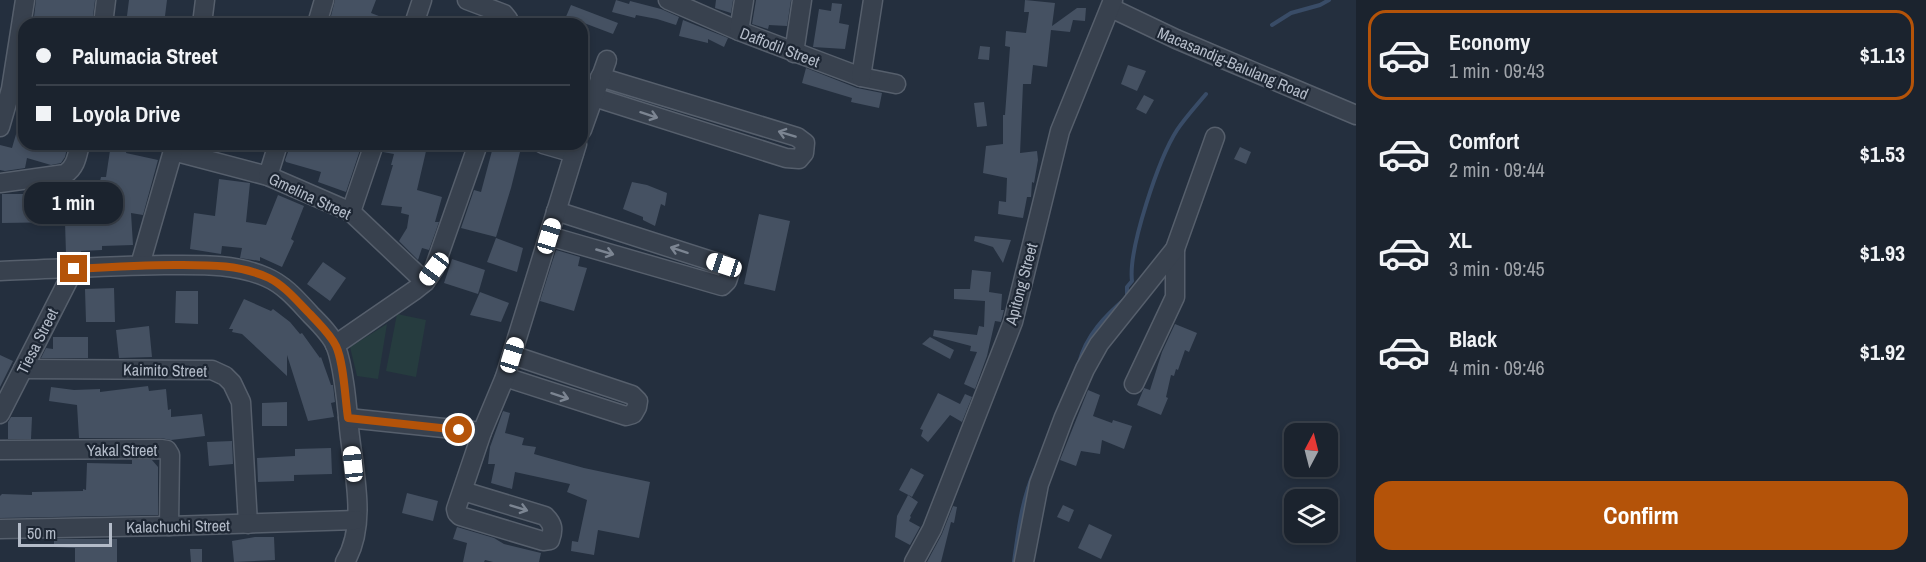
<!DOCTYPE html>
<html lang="en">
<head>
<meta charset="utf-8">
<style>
  :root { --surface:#1b232e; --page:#242b36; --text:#f1f3f6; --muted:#a0a4aa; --line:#39404a; --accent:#b45309 }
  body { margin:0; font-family:"Archivo Narrow",sans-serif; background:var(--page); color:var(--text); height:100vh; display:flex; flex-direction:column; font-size:22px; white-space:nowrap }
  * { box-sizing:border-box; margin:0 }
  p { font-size:20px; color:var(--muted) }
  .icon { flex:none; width:33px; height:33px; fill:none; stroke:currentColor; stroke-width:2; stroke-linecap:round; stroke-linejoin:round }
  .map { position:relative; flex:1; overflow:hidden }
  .details { display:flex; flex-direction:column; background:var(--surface); width:570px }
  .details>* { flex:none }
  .top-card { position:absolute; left:18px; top:18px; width:570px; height:132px; border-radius:18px; box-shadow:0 3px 9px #0003,0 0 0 2px var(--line); display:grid; align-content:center; height:132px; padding:0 18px; background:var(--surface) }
  .needle { width:39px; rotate:7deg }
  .tools { position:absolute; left:1284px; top:423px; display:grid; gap:12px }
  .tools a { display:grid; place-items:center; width:54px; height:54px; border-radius:12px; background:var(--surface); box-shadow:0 3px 9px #0003,0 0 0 2px var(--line); font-size:30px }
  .scale { position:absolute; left:18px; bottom:15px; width:94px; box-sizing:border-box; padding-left:6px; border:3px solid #b4bcc9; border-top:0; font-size:16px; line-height:21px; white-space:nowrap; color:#b4bcc9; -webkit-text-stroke:4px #1d2633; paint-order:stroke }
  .end { position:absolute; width:27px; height:27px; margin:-14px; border:8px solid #b45309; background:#fff; box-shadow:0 0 0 3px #fff }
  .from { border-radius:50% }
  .bubble { position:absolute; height:42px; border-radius:18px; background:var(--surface); box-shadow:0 3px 9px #0003,0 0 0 2px var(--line); font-size:20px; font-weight:800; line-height:42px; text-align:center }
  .car { position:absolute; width:18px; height:36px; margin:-18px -9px; border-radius:8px; box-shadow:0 0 4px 2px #0007; background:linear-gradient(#fff 24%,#345 0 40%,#fff 0 76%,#345 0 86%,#fff 0) }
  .top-card b { display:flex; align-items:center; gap:21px; height:57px; font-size:22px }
  .top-card b+b { border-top:2px solid var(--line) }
  .top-card i { width:15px; height:15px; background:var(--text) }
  ul { padding:10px 0 0; list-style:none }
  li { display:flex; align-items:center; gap:18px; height:90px; margin:0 12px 9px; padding:0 6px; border:3px solid transparent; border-radius:18px }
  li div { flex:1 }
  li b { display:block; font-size:22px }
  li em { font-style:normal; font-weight:800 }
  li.current { border-color:var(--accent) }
  li>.icon { width:54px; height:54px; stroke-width:1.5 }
  .button { display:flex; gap:12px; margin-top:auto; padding:12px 18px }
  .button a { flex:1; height:69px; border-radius:18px; background:var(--accent); color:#fff; font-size:24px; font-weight:800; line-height:69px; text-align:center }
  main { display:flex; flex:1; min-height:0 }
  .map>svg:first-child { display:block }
  .green { fill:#263c3f }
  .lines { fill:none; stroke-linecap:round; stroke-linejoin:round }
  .stream { stroke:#394c67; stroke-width:4 }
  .building { fill:#455162 }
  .minor-casing { stroke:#565f6c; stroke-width:21 }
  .minor { stroke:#38414e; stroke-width:18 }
  .oneway { stroke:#7c8592 }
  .route { stroke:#b45309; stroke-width:8 }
  .labels { text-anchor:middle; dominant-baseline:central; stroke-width:4.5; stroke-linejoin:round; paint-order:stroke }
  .street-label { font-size:16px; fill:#b4bcc9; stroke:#1d2633 }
</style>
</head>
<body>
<main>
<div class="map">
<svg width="1356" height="562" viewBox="0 0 1356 562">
  <rect width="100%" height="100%" fill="#242f3e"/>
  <!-- green -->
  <g class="green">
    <polygon points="397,314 426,320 416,377 386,371"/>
    <polygon points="387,324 378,379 357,376 350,347"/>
  </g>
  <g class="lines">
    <!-- stream -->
    <g class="stream">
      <polyline points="1272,25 1291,13 1320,5 1329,0"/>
      <path d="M1079,363c7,-28 26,-47 48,-66v-10l5,-6c-4,-32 27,-123 45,-151 8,-12 19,-24 29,-36"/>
      <path d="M1014,562c4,-30 8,-64 21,-92"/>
    </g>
  </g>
  <!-- building -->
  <g class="building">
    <polygon points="36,0 95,0 92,24 72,24 72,21 34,17"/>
    <polygon points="129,0 167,0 164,24 126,24"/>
    <polygon points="335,0 376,0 371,13 397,23 397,24 329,24"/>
    <polygon points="616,0 629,4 630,1 661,9 679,17 676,25 657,19 636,15 635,18 612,12"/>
    <polygon points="716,0 733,0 731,13 715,8"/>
    <polygon points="756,0 791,0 787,26 769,25 768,29 752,24"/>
    <polygon points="1025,0 1055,3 1052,26 1077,8 1086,8 1085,21 1073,20 1070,32 1051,30 1047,67 1033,65 1031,84 1023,84 1020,154 1020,153 1037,151 1038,160 1034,183 1032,182 1031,197 1027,197 1023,218 998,214 999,201 1006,202 1007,178 983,173 986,146 1003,144 1003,115 1005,115 1010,47 1005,46 1006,31 1026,33 1029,12 1024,12"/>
    <polygon points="832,3 842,4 839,23 849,25 845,49 813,47 819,9 831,11"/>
    <polygon points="571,5 618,23 613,34 584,23 583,26 582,24 565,19"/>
    <polygon points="683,20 728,38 724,47 708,39 708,43 679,36"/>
    <polygon points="980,46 990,47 989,60 978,59"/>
    <polygon points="1128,65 1146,71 1137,91 1121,84"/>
    <polygon points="806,68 857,88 882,93 879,108 851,102 852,98 802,83"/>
    <polygon points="1144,95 1154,100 1146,114 1136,109"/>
    <polygon points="984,102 987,126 977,127 974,103"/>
    <polygon points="21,117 24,117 24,144 68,144 65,157 61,163 51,165 27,158 25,168 5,171 0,170 0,145 12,148"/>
    <polygon points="111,144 128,144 126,153 158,160 143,215 131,213 133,245 102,246 102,250 81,251 81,254 66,254 65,222 2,223 2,194 51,194 51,205 95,203 101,177 106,177"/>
    <polygon points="197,144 226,144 221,152 197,146"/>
    <polygon points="291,144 362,144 346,192 318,182 321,172 286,162 285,160"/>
    <polygon points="385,144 412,144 427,147 417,190 442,197 435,222 439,222 429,250 422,248 418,260 399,241 407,228 409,215 401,213 402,207 381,205 393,165 391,165 394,154 383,152"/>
    <polygon points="507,145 521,148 511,188 496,237 461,228 474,190 481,192 493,147 506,150"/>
    <polygon points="1240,147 1251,152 1246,164 1234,159"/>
    <polygon points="219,179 250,183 246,222 266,225 278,195 304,206 291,239 294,241 282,267 260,257 260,261 240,258 242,248 222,246 221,254 190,249 194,213 215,216"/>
    <polygon points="632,182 647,185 667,193 665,206 661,204 655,226 643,220 643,217 623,209"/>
    <polygon points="759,214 790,221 775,291 744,284"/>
    <polygon points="975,236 1011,240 1003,263 993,247 974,241"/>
    <polygon points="496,238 523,248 517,272 487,262"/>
    <polygon points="556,250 580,257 578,266 587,268 574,311 540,301"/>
    <polygon points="452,259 485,270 478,294 444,283"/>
    <polygon points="323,262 346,278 330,301 307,284"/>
    <polygon points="972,270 991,272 989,292 1002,294 1001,310 1004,310 1001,322 995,321 987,356 975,389 964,384 977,352 970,351 971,346 933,336 934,330 977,335 979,326 984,327 985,301 954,299 954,289 970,289"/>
    <polygon points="114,288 115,322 86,322 85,289"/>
    <polygon points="176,291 198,291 198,324 175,323"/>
    <polygon points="480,292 509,303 501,322 470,315"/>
    <polygon points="244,299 271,311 273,309 290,322 300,334 302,333 320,358 321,357 331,385 333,385 335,402 331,403 334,417 308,421 287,355 287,376 242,334 232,332 233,329 229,329"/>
    <polygon points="1175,324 1197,333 1189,352 1185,350 1178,370 1176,369 1174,376 1171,375 1166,397 1168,398 1161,415 1137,405 1144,388 1150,390 1162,352"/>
    <polygon points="149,326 152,357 119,358 116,330"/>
    <polygon points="53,337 88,337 88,358 41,358 46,348 53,349"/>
    <polygon points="930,337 954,350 950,359 922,344"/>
    <polygon points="0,355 13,361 0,387"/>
    <polygon points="148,386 149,391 166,389 168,410 171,409 171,417 202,414 205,436 171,440 161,438 79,438 77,405 49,401 51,387 74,390 100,389 100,392"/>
    <polygon points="1088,390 1100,395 1093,416 1112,423 1113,420 1132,426 1124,449 1102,440 1100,454 1081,451 1076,466 1060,460"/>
    <polygon points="938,393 960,404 965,394 972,397 962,422 950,415 928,442 921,436 923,430 920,429"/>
    <polygon points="287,402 287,426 262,426 262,403"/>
    <polygon points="503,411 510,413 505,433 524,438 522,445 536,447 534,454 584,468 650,482 639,538 598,530 594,555 571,551 572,541 578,542 587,500 567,492 570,484 515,472 512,489 491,483 495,464 488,464 490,447"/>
    <polygon points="11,417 32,417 31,439 8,439 8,422"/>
    <polygon points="232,441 233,464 209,466 207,442"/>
    <polygon points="331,448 332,474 294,475 294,481 258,482 257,458 295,456 295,449"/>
    <polygon points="132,460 152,460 158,467 158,515 0,518 0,496 2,494 32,495 32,492 83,491 83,489 86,490 87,463 132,464"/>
    <polygon points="911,468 924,475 912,497 899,490"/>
    <polygon points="407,493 438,501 433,521 402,513"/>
    <polygon points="908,495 918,502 910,516 911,517 909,521 920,527 910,545 895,537 897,516"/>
    <polygon points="1063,505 1074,510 1069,522 1057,517"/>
    <polygon points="953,506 957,507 954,523 951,522 941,562 927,562 942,534"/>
    <polygon points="1089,524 1112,535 1101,559 1078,548"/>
    <polygon points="457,527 494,538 504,544 541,553 539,562 493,562 485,560 484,562 463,562 467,543 453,539"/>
    <polygon points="255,537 274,537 275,560 234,562 232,541"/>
    <polygon points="54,539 117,539 117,562 75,562 75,548 54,547"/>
    <polygon points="190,549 202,549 202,562 191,562"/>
  </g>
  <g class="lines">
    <defs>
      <g id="minor">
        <polyline points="467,0 504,14 508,19 509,24"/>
        <polyline points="668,0 739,31 861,77 896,84"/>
        <polyline points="1111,8 1176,39 1356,115"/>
        <polyline points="103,24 106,0"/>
        <polyline points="202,24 205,0"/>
        <polyline points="317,24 324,0"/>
        <polyline points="414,24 422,0"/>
        <polyline points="739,31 744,0"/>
        <polyline points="794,53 802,0"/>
        <polyline points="861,77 873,0"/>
        <polyline points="594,97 786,158 799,159 804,153 805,143 797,137 600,77"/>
        <polyline points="0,127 11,89 25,0"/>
        <polyline points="582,130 607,60"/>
        <polyline points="543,144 574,153"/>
        <polyline points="173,151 268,176 351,212 425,282"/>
        <polyline points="268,176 278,144"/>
        <path d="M0,183l65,-9c11,-7 12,-18 15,-30"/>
        <polyline points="351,212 374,144"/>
        <polyline points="549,236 722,286 727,281 730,272 724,265 556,211"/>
        <polyline points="140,265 175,144"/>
        <path d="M0,271c54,-2 109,-5 164,-6 34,0 70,-2 102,12 19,8 32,24 45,38 9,9 21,21 25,32 8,22 11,58 13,81 4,42 19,96 -4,134"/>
        <polyline points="335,345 415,290 425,282 434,269 478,144"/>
        <polyline points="23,369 212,370 225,376 232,383 241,402 248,524"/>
        <polyline points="505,377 626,416 633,414 637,407 638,401 632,395 512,355"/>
        <polyline points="1134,384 1175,297 1175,249"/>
        <polyline points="0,414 74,269"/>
        <polyline points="348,418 482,432"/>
        <polyline points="0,450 161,449 167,450 170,455 169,526"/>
        <path d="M463,491l82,25c8,8 9,13 5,24l-7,1 -83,-25 -3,-3 -1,-4 26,-77 23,-55 72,-233"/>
        <polyline points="0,529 169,526 356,520"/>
        <polyline points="914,562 932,529 1013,322 1060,131 1113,0"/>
        <polyline points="1024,562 1039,484 1064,417 1085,369 1099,344 1175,249 1215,137"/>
      </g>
    </defs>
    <!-- minor casing -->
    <use href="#minor" class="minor-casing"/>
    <!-- minor -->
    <use href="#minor" class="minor"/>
  </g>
  <!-- one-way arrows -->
  <defs><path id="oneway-shaft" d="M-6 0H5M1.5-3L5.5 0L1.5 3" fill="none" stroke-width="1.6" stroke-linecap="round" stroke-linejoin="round" transform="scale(1.5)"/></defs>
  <g class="oneway">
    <use href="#oneway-shaft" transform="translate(649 115) rotate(18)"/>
    <use href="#oneway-shaft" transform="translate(787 134) rotate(-163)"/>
    <use href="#oneway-shaft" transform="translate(679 250) rotate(-162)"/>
    <use href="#oneway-shaft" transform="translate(605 252) rotate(16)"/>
    <use href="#oneway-shaft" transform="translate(560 396) rotate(18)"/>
    <use href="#oneway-shaft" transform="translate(519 508) rotate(17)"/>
  </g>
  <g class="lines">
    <!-- route -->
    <path class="route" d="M74,269c34,-2 67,-4 101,-4 31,0 64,-1 94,13 16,8 28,23 41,36 8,9 20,20 26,32 8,17 9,52 12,72l111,12"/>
  </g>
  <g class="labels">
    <!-- street labels -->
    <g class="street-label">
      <text transform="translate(780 47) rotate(21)">Daffodil Street</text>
      <text transform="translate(1233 63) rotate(23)">Macasandig-Balulang Road</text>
      <text transform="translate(310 196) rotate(25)">Gmelina Street</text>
      <text transform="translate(1021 284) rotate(-75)">Apitong Street</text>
      <text transform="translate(37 341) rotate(-63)">Tiesa Street</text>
      <text transform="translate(165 370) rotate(1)">Kaimito Street</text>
      <text x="122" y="450">Yakal Street</text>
      <text transform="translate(178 526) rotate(-1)">Kalachuchi Street</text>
    </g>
  </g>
</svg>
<div class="tools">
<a><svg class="needle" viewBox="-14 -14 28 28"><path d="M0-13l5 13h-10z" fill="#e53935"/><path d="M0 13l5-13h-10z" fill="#a0a4aa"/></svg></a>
<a><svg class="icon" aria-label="layers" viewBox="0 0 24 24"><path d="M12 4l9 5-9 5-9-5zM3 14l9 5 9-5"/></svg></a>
</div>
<div class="scale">50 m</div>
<i class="end from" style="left:459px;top:430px"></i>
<i class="end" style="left:74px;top:269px"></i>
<div class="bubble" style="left:24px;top:182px;width:99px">1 min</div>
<i class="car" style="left:549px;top:236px;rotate:17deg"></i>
<i class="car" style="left:724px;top:265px;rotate:288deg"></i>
<i class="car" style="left:434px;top:269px;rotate:217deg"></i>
<i class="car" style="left:512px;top:355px;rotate:17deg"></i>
<i class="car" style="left:353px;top:464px;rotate:354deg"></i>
<div class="top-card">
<b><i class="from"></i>Palumacia Street</b>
<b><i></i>Loyola Drive</b>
</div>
</div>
<section class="details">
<ul>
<li class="current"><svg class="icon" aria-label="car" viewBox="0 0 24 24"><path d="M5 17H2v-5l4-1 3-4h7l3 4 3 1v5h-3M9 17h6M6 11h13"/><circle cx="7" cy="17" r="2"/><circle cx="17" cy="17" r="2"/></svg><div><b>Economy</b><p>1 min · 09:43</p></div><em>$1.13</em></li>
<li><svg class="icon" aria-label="car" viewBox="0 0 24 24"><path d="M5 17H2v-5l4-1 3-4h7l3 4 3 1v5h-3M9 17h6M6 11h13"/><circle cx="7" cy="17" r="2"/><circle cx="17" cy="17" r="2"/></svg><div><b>Comfort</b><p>2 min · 09:44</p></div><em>$1.53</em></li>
<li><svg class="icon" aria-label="car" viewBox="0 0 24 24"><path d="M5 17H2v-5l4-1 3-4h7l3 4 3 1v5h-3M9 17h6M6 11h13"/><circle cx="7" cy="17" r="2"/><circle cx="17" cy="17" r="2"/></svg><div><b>XL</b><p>3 min · 09:45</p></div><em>$1.93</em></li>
<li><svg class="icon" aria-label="car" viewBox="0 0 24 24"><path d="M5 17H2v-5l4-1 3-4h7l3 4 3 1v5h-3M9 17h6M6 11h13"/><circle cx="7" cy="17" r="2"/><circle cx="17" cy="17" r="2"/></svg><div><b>Black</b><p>4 min · 09:46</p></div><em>$1.92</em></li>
</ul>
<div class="button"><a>Confirm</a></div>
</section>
</main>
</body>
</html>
